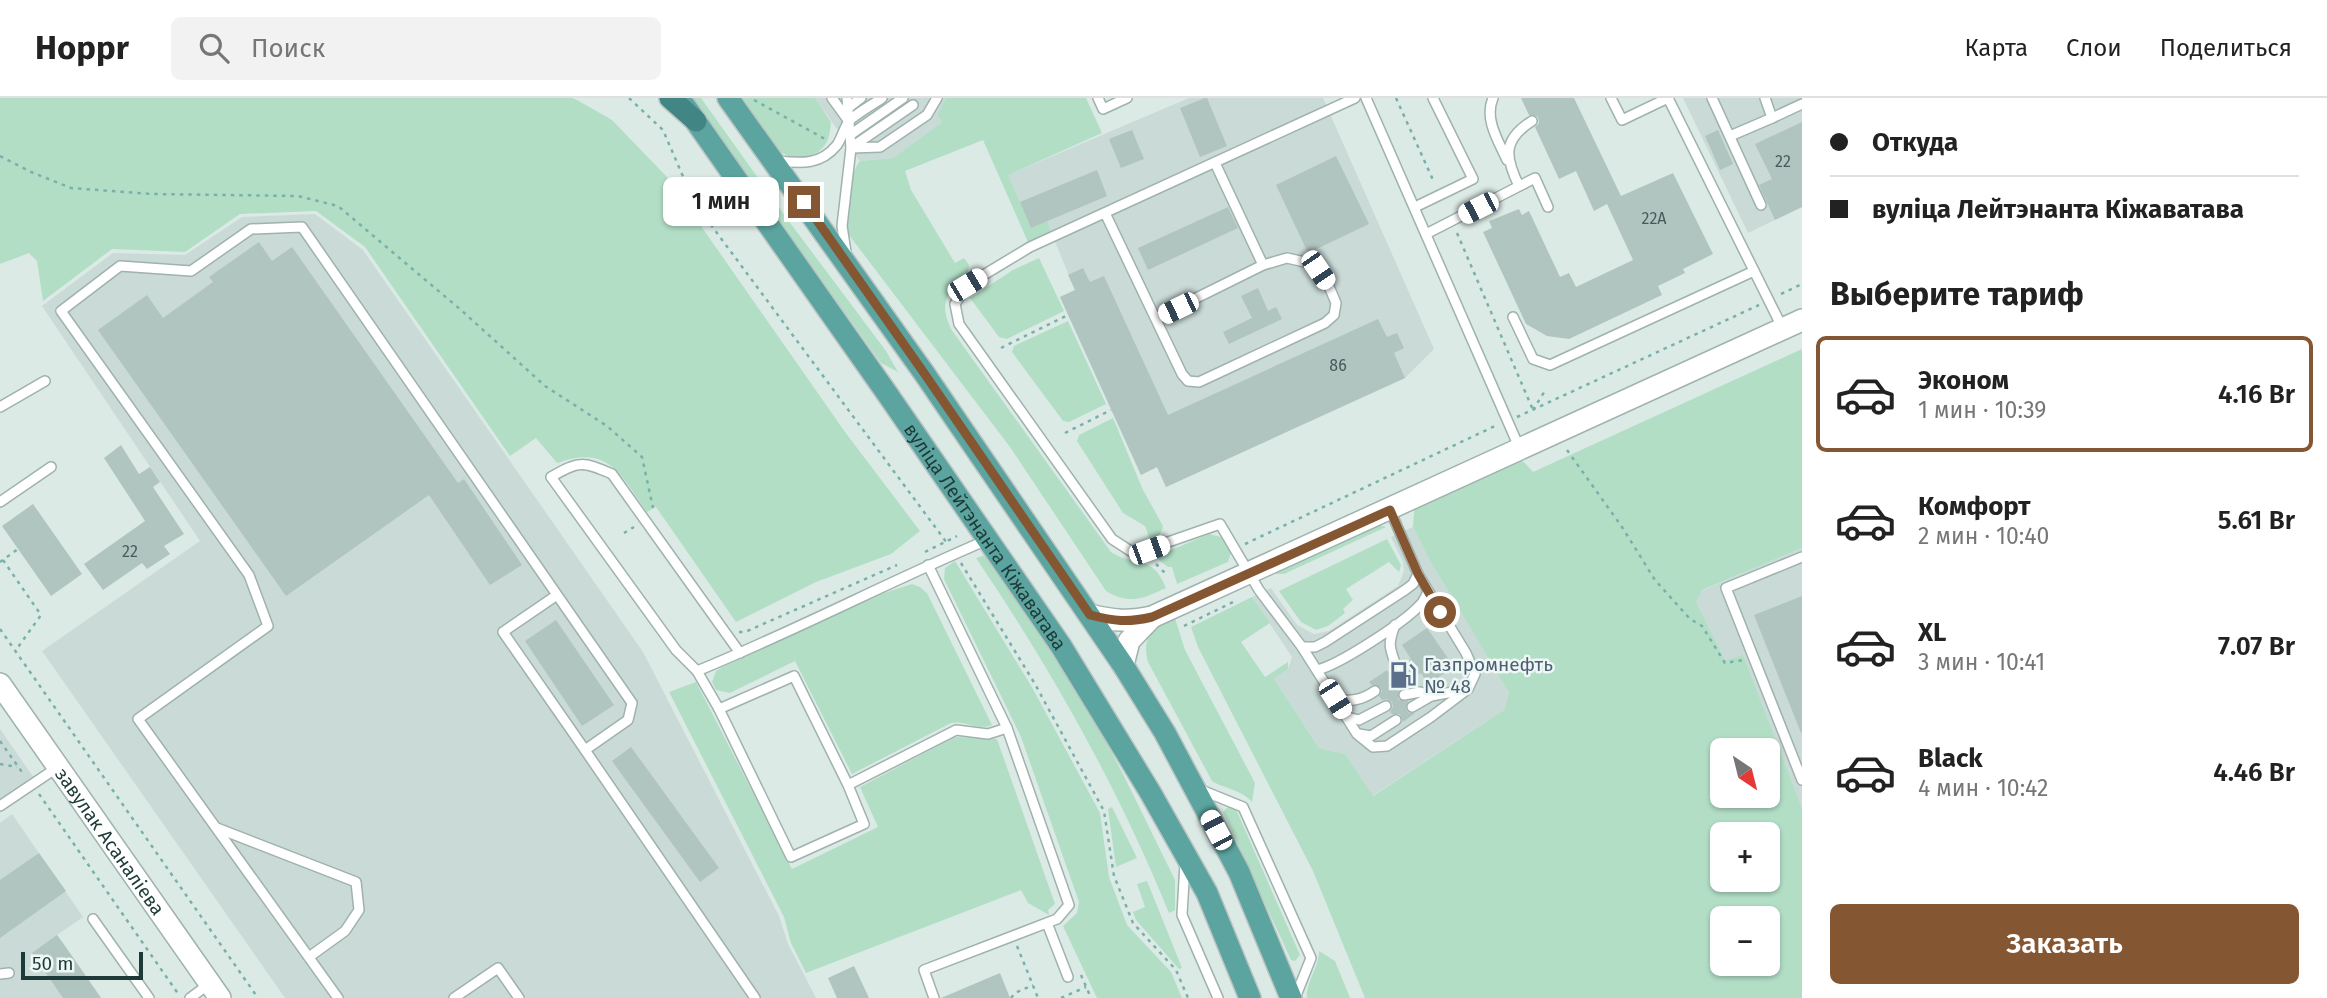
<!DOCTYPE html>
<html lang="ru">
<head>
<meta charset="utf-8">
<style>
  :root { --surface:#fff; --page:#f2f2f2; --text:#222; --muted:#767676; --line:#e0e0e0; --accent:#855632 }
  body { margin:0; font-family:"Fira Sans",sans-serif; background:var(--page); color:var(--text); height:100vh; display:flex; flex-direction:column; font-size:26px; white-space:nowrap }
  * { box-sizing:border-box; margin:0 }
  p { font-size:23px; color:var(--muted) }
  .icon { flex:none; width:38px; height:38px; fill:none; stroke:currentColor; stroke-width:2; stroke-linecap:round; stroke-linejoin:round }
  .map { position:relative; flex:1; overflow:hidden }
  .panel { display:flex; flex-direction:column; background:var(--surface); width:525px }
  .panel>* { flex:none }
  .banner { display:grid; align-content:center; height:154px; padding:0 28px; background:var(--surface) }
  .needle { width:46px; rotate:145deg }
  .controls { position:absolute; left:1710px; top:640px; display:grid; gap:14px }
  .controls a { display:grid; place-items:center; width:70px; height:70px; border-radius:10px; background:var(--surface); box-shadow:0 2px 5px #0004; font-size:35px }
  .scale { position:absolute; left:21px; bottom:18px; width:122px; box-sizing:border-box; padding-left:7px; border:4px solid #1d3a38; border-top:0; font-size:19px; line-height:24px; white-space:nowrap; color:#1d3a38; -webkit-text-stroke:5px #edf7f3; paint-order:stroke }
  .end { position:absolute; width:32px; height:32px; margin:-16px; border:9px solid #855632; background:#fff; box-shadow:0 0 0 4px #fff }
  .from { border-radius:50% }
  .bubble { position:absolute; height:49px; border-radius:10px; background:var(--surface); box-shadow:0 2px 5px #0004; font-size:23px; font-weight:600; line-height:49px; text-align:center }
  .car { position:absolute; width:21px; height:42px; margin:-21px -10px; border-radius:9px; box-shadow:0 0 5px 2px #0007; background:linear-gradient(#fff 24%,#345 0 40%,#fff 0 76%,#345 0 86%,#fff 0) }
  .banner b { display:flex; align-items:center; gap:24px; height:66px; font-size:26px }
  .banner b+b { border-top:2px solid var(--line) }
  .banner i { width:18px; height:18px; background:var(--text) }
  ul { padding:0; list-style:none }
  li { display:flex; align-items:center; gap:21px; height:116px; margin:0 14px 10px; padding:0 14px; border:4px solid transparent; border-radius:10px }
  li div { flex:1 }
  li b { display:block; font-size:26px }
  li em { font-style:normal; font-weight:600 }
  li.current { border-color:var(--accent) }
  li>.icon { width:63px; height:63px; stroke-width:1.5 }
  h2 { padding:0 28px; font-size:32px; line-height:84px }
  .cta { display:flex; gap:14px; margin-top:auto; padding:14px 28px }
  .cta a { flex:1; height:80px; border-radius:10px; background:var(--accent); color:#fff; font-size:28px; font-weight:600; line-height:80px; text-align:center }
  header { display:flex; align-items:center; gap:42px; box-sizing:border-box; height:98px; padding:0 35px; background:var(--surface); border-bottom:2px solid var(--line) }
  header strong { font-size:33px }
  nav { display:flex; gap:38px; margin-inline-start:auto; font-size:24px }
  .search { width:490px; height:63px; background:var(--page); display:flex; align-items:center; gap:18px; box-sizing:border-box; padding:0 24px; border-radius:10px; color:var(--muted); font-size:26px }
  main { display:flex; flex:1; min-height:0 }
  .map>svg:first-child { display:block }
  .built { fill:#cadad6 }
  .green { fill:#b2dec6; fill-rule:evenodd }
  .building { fill:#b1c5c0 }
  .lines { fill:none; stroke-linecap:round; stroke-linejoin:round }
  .service-casing { stroke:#9fb2ae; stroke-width:12 }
  .tertiary-casing { stroke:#9fb2ae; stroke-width:24 }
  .primary-casing { stroke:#bbc4c3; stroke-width:24 }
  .trunk-casing { stroke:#bbc4c3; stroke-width:24 }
  .path { stroke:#79b1aa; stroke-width:2.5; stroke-dasharray:3.5 5; stroke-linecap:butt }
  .service { stroke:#fff; stroke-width:9 }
  .tertiary { stroke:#fff; stroke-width:21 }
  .primary { stroke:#5ca49f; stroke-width:21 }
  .trunk { stroke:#418684; stroke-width:21 }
  .route { stroke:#855632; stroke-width:9 }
  .labels { text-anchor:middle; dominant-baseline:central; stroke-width:5; stroke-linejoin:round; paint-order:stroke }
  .number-label { font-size:16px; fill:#425d5a }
  .street-label { font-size:19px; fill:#1d3a38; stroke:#edf7f3 }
  .service-label { font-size:19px; fill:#4e5e75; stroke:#edf7f3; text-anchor:start }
</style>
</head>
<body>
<header>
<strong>Hoppr</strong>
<div class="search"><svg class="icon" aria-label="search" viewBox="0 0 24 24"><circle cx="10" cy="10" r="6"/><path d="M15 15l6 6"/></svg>Поиск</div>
<nav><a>Карта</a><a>Слои</a><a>Поделиться</a></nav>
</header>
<main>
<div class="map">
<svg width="1802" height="900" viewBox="0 0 1802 900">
  <rect width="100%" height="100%" fill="#dceae6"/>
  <!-- built -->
  <g class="built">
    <polygon points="815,0 946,0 937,17 942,24 893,60 860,63"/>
    <polygon points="1189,0 1323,0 1434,251 1405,280 1166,389 1157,369 1141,377 1060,199 1075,192 1047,124 1031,130 1008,77"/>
    <polygon points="1683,0 1802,0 1802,109 1748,135"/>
    <polygon points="315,116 363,152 643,554 779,818 788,846 816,900 285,900 42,553 200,443 42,208 113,155 185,157 242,119"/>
    <polygon points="1413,429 1429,461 1509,593 1504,612 1372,698 1345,656 1319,650 1274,581 1288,571 1292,559 1252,499 1271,490 1297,527 1314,536 1329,533 1398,488 1404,473 1403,464 1391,439"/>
    <polygon points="1802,450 1802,710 1743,558 1725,564 1696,504 1701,493"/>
    <polygon points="0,631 34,680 0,703"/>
    <polygon points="12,716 83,819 57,837 101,900 0,900 0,725"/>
  </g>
  <!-- green -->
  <g class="green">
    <path d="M0,0h572l5,2 35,20 54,56 179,256 75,99 -29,23 -75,28 -80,40 -80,-115 -9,5c-27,-38 -38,-68 -90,-49l-21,-25 -26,18 -145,-209 -49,-36 -76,3 -55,38 -73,-3 -69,52 -6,-40 -8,-8 -29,11z"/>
    <polygon points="691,0 701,0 788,122 886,253 898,274 881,265"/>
    <path d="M740,0h75l16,24c-1,14 -3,24 -16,32 -35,20 -59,-33 -75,-56z"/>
    <path d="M946,0h140l16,35 -94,42 23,52 16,-6 4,11 -23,10 -45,-102 -78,31 6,19 44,73 9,-5 5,7 -1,7c-20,20 -30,29 -17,57l160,223c25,16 41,1 55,36 -24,11 -36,17 -60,3l-96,-144 -161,-212c-1,-4 -3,-7 -4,-11 -1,-14 6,-53 15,-63l33,-3 49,-36 -5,-7z"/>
    <polygon points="1039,160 1064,213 1007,241 999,239 970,200 1013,172"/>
    <polygon points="1068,223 1106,306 1069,324 1063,323 1012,254 1014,248"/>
    <path d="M1802,251v199l-100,42 -6,12 29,59 18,-6 59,153v190h-437l-52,-127 -115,-224 -7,-20 61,-30 18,26 -29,19 24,35 23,-15v7l-14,10 45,69 26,6 28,42 131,-86 5,-18 -80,-133 -16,-32 1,-15 2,-7 95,-46 13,3 9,10zM1722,653h46v45h-46zM1722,737h46v45h-46zM1722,821h46v45h-46z"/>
    <path d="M1113,320l30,72 20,36c-2,8 -5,11 -13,14l-5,-14 -22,-13 -46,-72 2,-6z"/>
    <polygon points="1375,426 1386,429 1284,476 1276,476 1277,470"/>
    <polygon points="1209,436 1225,440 1232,451 1228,464 1177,486 1172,469 1168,469 1155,459"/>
    <polygon points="1387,441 1401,467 1399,474 1389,464 1346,491 1353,502 1343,511 1345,515 1328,528 1316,532 1301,524 1279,493"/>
    <path d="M985,457l13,7 90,146 34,64 53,108v30l-6,3c-51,-125 -117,-243 -193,-355z"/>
    <polygon points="955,463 1033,591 1100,715 1109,779 1127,827 1171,874 1182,900 1097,900 1063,828 1077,815 1079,804 1021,639 944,481 945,470"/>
    <path d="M912,486l8,3 7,6 65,132c-14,6 -27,-5 -41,-2l-99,51 -57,-113 -65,32 -14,-3 -4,-8 4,-11 5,-3 160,-74z"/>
    <path d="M1174,517l11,35 70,133 -3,19c-10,-12 -27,-13 -40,-21l-64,-119c-7,-25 6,-36 26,-47z"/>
    <polygon points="696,584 792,771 878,729 860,689 955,639 997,641 1055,806 1048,812 1049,817 1028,805 1021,792 806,875 791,845 784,819 669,594"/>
    <polygon points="1229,708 1235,709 1300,857 1295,863 1291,862 1223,714"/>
    <polygon points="1112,709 1137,760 1116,769 1108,711"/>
    <polygon points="1147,783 1182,870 1179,871 1136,822 1133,814 1145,809 1137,786"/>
    <path d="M1319,853l16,10 15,37h-43c-1,-17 12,-30 12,-47z"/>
  </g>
  <!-- building -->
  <g class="building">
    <polygon points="1205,0 1207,0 1227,48 1200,59 1180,10"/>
    <polygon points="1521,0 1574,0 1621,98 1673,75 1713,156 1683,171 1685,175 1658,188 1662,197 1569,241 1547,238 1526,226 1483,134 1492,130 1489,123 1519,111 1522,117 1529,113 1560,179 1569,175 1576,189 1633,162 1607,106 1594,113 1576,73 1559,81 1535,29 1539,25 1538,19 1529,17"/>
    <polygon points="1802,24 1802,109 1775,122 1759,87 1772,81 1755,46"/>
    <polygon points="1132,32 1144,61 1121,70 1109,41"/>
    <polygon points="1718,32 1733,66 1720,72 1705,38"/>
    <polygon points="1336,58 1369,126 1308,155 1276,87"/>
    <polygon points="1097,72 1107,98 1031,130 1020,104"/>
    <polygon points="1228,109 1238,130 1148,172 1138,150"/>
    <polygon points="259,144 272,163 292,149 458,385 464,381 522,467 490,487 429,397 286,498 98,232 147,197 163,220 213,184 209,179"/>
    <polygon points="1083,170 1090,184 1104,178 1168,317 1378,221 1387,239 1397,235 1404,250 1394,255 1405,280 1166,389 1157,369 1141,377 1060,199 1075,192 1068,177"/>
    <polygon points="1258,190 1268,213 1276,209 1282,221 1229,246 1223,234 1252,220 1241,198"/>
    <polygon points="121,347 139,376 150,369 160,384 153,389 184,436 164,448 170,456 147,471 142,465 103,492 84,466 145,423 104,360"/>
    <polygon points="33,406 82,476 51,498 2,428"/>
    <polygon points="1802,498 1802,634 1801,635 1754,517"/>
    <polygon points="556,522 614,607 582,628 525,543"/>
    <polygon points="1427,530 1454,569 1428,586 1421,575 1399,590 1398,601 1408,603 1406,612 1409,615 1415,615 1403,624 1400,616 1392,616 1390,614 1393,609 1392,604 1387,601 1382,602 1379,598 1382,593 1380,589 1372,587 1369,584 1387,572 1390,576 1402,575 1403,566 1411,561 1402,547"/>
    <polygon points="631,649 719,770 700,784 612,663"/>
    <polygon points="39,755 66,793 0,840 0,782"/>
    <polygon points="57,837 63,845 101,900 63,900 32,855"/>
    <polygon points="854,868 869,900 837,900 828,880"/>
    <polygon points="1000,875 1010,900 941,900"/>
  </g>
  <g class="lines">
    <defs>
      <g id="service">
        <polyline points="832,0 848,22"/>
        <polyline points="1098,0 1103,11 1127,0"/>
        <polyline points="1355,0 1030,149 967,187 955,206 959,226 1112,441 1132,454 1148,451 1220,426 1259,492 1302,549 1357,636 1373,649 1387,648 1431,619 1468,591 1475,576 1466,555 1418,476 1390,412"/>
        <polyline points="1366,0 1519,349"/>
        <path d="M1493,0c-9,21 5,42 14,62"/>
        <polyline points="1611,0 1622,22 1668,0 1783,231"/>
        <polyline points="1712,0 1761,107"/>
        <polyline points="848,10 861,0"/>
        <polyline points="1772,20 1802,6"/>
        <polyline points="850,37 903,0"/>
        <polyline points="1730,38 1772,20 1765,0"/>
        <polyline points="852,49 913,7"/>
        <polyline points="851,50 880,49 927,17 937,0"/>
        <path d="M776,63c24,2 44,5 61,-16 5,-7 7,-18 13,-25 9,-8 22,-15 32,-22"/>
        <polyline points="1215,65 1263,167"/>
        <path d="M1519,88c-14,-29 -17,-46 13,-65"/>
        <polyline points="1415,109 1473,81 1433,0"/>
        <polyline points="1105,115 1182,276 1188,283 1199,284 1325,225 1334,217 1336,205 1328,186 1318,172 1305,164 1287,160 1263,167 1156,220"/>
        <polyline points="1426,136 1535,80 1548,109"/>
        <polyline points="846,154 842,128 851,50 847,0"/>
        <polyline points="1513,219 1533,261 1550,267 1754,173"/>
        <polyline points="0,309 45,283"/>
        <polyline points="0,404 51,369"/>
        <polyline points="1802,459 1726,490 1802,682"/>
        <polyline points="928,467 1007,630 1069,807 1057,821 924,872 934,900"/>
        <path d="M1395,527c-8,20 -5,24 2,43"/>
        <polyline points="1302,549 1315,549 1325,544 1405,492 1413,486 1418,476"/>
        <path d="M740,555l-128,-179c-30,-13 -33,-13 -61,3l125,173 21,21c98,-40 193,-90 290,-131"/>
        <path d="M1317,572c22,-5 86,-47 102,-64 5,-4 6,-9 9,-14"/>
        <polyline points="697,573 719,611"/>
        <polyline points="1404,597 1420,594 1431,598 1464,592"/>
        <path d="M1335,601c16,3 27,1 40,-8"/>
        <polyline points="1412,609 1431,598"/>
        <polyline points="1347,619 1359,622 1386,608"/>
        <polyline points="1359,636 1371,638 1396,622"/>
        <polyline points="585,652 755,900"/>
        <polyline points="848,687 864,726 791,759 719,611 794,578 848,687 956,632 988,636 1007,630"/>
        <polyline points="1201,692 1243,709 1311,860 1295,900"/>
        <polyline points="0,708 58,669"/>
        <polyline points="217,730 356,784 359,812 345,833 309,859"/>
        <polyline points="1185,765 1182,817 1218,900"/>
        <polyline points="93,821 149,900"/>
        <polyline points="1047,825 1068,879"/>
        <polyline points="0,876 9,875"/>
        <polyline points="190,900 209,886"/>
        <polyline points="338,900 138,621 268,528 249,477 61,213 120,168 191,173 251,131 302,129 632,605 628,622 585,652 503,534 557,497"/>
        <polyline points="454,900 498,870 519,900"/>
      </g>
      <g id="tertiary">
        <path d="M1090,517c23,6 39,7 62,2l650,-297"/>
        <polyline points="1123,567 1129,543 1152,519"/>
        <path id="s1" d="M0,586l220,314"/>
      </g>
      <g id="primary">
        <polyline points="728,0 924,275 1123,567 1165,635 1239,774 1291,900"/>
        <path id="s2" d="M685,8l201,286 175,254 89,146 57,101 43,105"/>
      </g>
      <polyline id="trunk" points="670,0 696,23"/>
    </defs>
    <!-- service casing -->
    <use href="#service" class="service-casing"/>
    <!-- tertiary casing -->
    <use href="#tertiary" class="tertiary-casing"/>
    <!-- primary casing -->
    <use href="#primary" class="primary-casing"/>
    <!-- trunk casing -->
    <use href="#trunk" class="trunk-casing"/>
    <!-- path -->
    <g class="path">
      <polyline points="629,0 663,32 694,104 947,445"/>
      <polyline points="1396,0 1434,84"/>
      <polyline points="754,2 825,41"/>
      <polyline points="0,58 31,74 71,90 151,96 298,98 338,108 461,212 545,288 607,328 642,359 653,410"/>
      <polyline points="1457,135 1533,312"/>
      <polyline points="1781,196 1802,186"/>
      <polyline points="1001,250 1068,217"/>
      <polyline points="1533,312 1546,291"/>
      <polyline points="1517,319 1759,207"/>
      <polyline points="1065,335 1111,312"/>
      <polyline points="1567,352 1622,429 1655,482 1690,521 1702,528 1725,565 1743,562"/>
      <polyline points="624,435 634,429"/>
      <polyline points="1245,446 1495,328"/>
      <polyline points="925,454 957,438"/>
      <polyline points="3,462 41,517 16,552"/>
      <polyline points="0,464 18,451"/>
      <polyline points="961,465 1035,586 1104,713 1114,778 1133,825 1176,872 1188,900"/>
      <polyline points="1156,466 1166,476"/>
      <polyline points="1184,528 1233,504"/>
      <polyline points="0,531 258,900"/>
      <polyline points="739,534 745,534 897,467"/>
      <polyline points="0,643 24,677"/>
      <polyline points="0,666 17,669"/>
      <polyline points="39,696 179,897"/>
      <polyline points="1017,848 1038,900"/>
      <polyline points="1081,877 1091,900"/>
      <polyline points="1011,900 1015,895 1033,887"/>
      <polyline points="1061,900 1086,889"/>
    </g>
    <!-- service -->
    <use href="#service" class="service"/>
    <!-- tertiary -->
    <use href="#tertiary" class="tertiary"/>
    <!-- primary -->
    <use href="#primary" class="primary"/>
    <!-- trunk -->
    <use href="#trunk" class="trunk"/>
  </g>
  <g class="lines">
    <!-- route -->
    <path class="route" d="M804,104l120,171 166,242c24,6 37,8 62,2l238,-107 28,64 22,38"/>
  </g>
  <!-- icons -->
  <defs>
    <symbol id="fuel-bare" viewBox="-9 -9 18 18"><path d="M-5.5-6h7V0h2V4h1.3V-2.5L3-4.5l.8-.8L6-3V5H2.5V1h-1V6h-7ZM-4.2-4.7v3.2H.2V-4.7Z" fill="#5c6f8a" stroke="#edf7f3" stroke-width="2.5" paint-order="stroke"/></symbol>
  </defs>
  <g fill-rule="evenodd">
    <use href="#fuel-bare" x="1384" y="558" width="38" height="38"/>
  </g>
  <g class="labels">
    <!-- number labels -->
    <g class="number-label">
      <text x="1783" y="63">22</text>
      <text x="1654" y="120">22А</text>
      <text x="1338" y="267">86</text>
      <text x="130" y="453">22</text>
    </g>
    <!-- street labels -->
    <g class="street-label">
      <text stroke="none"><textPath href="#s2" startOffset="525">вуліца Лейтэнанта Кіжаватава</textPath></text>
      <text stroke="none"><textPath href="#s1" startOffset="192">завулак Асаналіева</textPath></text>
    </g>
    <!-- service labels -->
    <g class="service-label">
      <text x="1424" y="566">Газпромнефть<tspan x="1424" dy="22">№ 48</tspan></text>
    </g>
  </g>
</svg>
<div class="controls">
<a><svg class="needle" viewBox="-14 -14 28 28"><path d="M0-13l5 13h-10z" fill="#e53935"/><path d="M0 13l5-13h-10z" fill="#767676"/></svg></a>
<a>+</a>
<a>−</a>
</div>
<div class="scale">50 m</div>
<i class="end from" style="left:1440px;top:514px"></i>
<i class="end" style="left:804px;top:104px"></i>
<div class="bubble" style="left:663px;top:79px;width:116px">1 мин</div>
<i class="car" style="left:1478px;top:110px;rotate:243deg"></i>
<i class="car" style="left:1318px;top:172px;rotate:146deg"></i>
<i class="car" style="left:967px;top:187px;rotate:59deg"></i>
<i class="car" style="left:1178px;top:210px;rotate:244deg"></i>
<i class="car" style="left:1149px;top:452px;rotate:70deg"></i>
<i class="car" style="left:1335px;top:601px;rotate:148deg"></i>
<i class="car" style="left:1216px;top:732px;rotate:332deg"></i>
</div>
<section class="panel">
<div class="banner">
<b><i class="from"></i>Откуда</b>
<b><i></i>вуліца Лейтэнанта Кіжаватава</b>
</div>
<h2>Выберите тариф</h2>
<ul>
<li class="current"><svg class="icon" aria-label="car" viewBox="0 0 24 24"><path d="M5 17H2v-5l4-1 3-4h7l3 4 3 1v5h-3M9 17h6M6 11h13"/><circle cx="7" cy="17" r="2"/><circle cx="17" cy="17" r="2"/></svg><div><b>Эконом</b><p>1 мин · 10:39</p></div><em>4.16 Br</em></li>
<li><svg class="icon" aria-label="car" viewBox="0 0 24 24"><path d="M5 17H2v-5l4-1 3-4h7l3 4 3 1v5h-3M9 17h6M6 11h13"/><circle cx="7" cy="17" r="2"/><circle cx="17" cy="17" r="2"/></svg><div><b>Комфорт</b><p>2 мин · 10:40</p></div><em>5.61 Br</em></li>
<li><svg class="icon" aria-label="car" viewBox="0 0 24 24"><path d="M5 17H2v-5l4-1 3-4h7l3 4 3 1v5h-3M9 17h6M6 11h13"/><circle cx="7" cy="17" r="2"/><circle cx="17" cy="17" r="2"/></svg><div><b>XL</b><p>3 мин · 10:41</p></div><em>7.07 Br</em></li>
<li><svg class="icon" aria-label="car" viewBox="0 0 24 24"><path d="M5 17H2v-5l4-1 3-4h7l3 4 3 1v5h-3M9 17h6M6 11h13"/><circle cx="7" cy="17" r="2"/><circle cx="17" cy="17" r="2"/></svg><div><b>Black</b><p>4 мин · 10:42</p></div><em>4.46 Br</em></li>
</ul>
<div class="cta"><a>Заказать</a></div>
</section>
</main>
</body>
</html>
